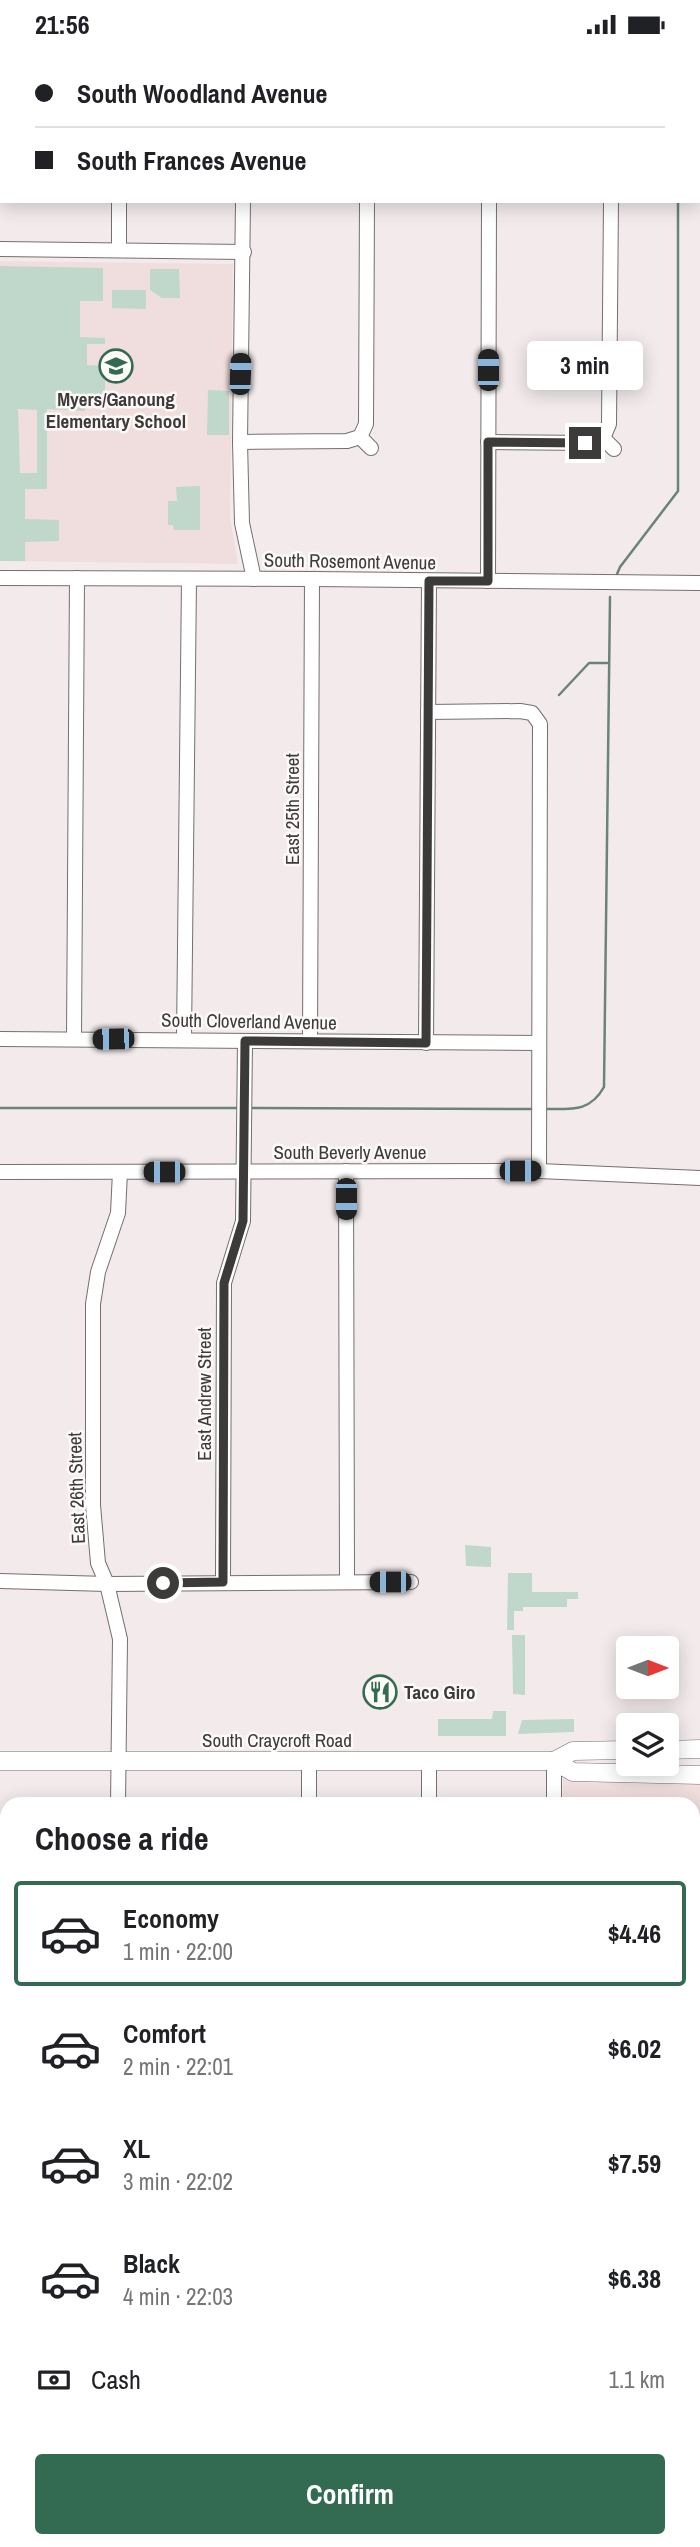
<!DOCTYPE html>
<html lang="en">
<head>
<meta charset="utf-8">
<style>
  :root { --surface:#fff; --page:#f6f6f6; --text:#202124; --muted:#757577; --line:#e0e0e0; --accent:#336b52 }
  body { margin:0; font-family:"Archivo Narrow",sans-serif; background:var(--page); color:var(--text); height:100vh; display:flex; flex-direction:column; font-size:26px; white-space:nowrap }
  * { box-sizing:border-box; margin:0 }
  p { font-size:23px; color:var(--muted) }
  .icon { flex:none; width:38px; height:38px; fill:none; stroke:currentColor; stroke-width:2; stroke-linecap:round; stroke-linejoin:round }
  .map { position:relative; flex:1; overflow:hidden }
  .sheet { position:absolute; left:0px; top:1748px; width:700px; height:751px; display:flex; flex-direction:column; background:var(--surface); border-radius:21px 21px 0 0; box-shadow:0 4px 18px #0003 }
  .sheet>* { flex:none }
  .top-card { position:absolute; left:0px; top:0px; width:700px; height:154px; box-shadow:0 4px 18px #0003; display:grid; align-content:center; height:154px; padding:0 35px; background:var(--surface) }
  .needle { width:46px; rotate:90deg }
  .buttons { position:absolute; left:616px; top:1587px; display:grid; gap:14px }
  .buttons a { display:grid; place-items:center; width:63px; height:63px; border-radius:7px; background:var(--surface); box-shadow:0 4px 18px #0003; font-size:35px }
  .end { position:absolute; width:32px; height:32px; margin:-16px; border:9px solid #3d3a3a; background:#fff; box-shadow:0 0 0 4px #fff }
  .from { border-radius:50% }
  .bubble { position:absolute; height:49px; border-radius:7px; background:var(--surface); box-shadow:0 4px 18px #0003; font-size:23px; font-weight:800; line-height:49px; text-align:center }
  .car { position:absolute; width:21px; height:42px; margin:-21px -10px; border-radius:9px; box-shadow:0 0 5px 2px #0007; background:linear-gradient(#222 24%,#8ab4d8 0 40%,#222 0 76%,#8ab4d8 0 86%,#222 0) }
  .top-card b { display:flex; align-items:center; gap:24px; height:66px; font-size:26px }
  .top-card b+b { border-top:2px solid var(--line) }
  .top-card i { width:18px; height:18px; background:var(--text) }
  ul { padding:0; list-style:none }
  li { display:flex; align-items:center; gap:21px; height:105px; margin:0 14px 10px; padding:0 21px; border:4px solid transparent; border-radius:7px }
  li div { flex:1 }
  li b { display:block; font-size:26px }
  li em { font-style:normal; font-weight:800 }
  li.active { border-color:var(--accent) }
  li>.icon { width:63px; height:63px; stroke-width:1.5 }
  h2 { padding:0 35px; font-size:32px; line-height:84px }
  .pay { display:flex; align-items:center; gap:18px; height:77px; padding:0 35px; font-size:26px }
  .pay p { margin-inline-start:auto }
  .cta { display:flex; gap:14px; margin-top:auto; padding:14px 35px }
  .cta a { flex:1; height:80px; border-radius:7px; background:var(--accent); color:#fff; font-size:28px; font-weight:800; line-height:80px; text-align:center }
  .status { display:flex; justify-content:space-between; align-items:center; height:49px; padding:0 35px; background:var(--surface); direction:ltr }
  .status svg { height:19px; fill:currentColor }
  .map>svg:first-child { display:block }
  .built { fill:#efdedd }
  .green { fill:#bfd8cb; fill-rule:evenodd }
  .lines { fill:none; stroke-linecap:round; stroke-linejoin:round }
  .stream { stroke:#6a8477; stroke-width:2.5 }
  .minor-casing { stroke:#766f6f; stroke-width:16 }
  .major-casing { stroke:#766f6f; stroke-width:19 }
  .minor { stroke:#fff; stroke-width:14 }
  .major { stroke:#fff; stroke-width:18 }
  .route { stroke:#3d3a3a; stroke-width:9 }
  .labels { text-anchor:middle; dominant-baseline:central; stroke-width:5; stroke-linejoin:round; paint-order:stroke }
  .poi-label { font-size:19px; font-weight:bold; fill:#3d3a3a; stroke:#fef9f9 }
  .street-label { font-size:19px; fill:#3d3a3a; stroke:#fef9f9 }
</style>
</head>
<body>
<div class="status"><b>21:56</b><svg viewBox="0 0 49 12"><path d="M0 12V9h3v3zM5 12V6h3v6zM10 12V3h3v9zM15 12V0h3v12zM26 1h20v11H26zM47 4h2v5h-2z"/></svg></div>
<div class="map">
<svg width="700" height="2498" viewBox="0 0 700 2498">
  <rect width="100%" height="100%" fill="#f3ebeb"/>
  <!-- built -->
  <g class="built">
    <polygon points="0,212 233,215 230,468 238,515 0,512"/>
    <polygon points="563,1729 700,1732 700,1992 693,1992 693,1755 563,1755"/>
  </g>
  <!-- green -->
  <g class="green">
    <path d="M0,217l103,2v33h-23v36l25,1v6h-18v21l18,1v35h-9v6h-11v4l-38,-2v80h-22v30l34,1v21l-34,1v19h-25zM18,360l19,1v63h-17z"/>
    <polygon points="150,220 179,220 180,249 162,249 150,241"/>
    <polygon points="112,241 146,241 146,260 112,259"/>
    <polygon points="208,341 229,342 229,386 207,386"/>
    <polygon points="200,437 200,481 174,481 173,476 168,476 168,452 177,452 176,438"/>
    <polygon points="465,1496 491,1498 491,1518 466,1517"/>
    <polygon points="508,1524 532,1524 532,1543 578,1543 578,1550 567,1550 567,1558 523,1558 523,1562 514,1562 514,1581 507,1581"/>
    <polygon points="512,1586 525,1586 525,1646 513,1645"/>
    <polygon points="493,1662 506,1662 506,1687 438,1687 438,1670 492,1670"/>
    <polygon points="574,1670 574,1683 518,1685 522,1671"/>
  </g>
  <g class="lines">
    <!-- stream -->
    <g class="stream">
      <polyline points="678,0 678,2"/>
      <polyline points="617,525 620,518 678,442 678,152"/>
      <polyline points="559,646 589,614 607,614"/>
      <polyline points="0,1059 238,1059"/>
      <polyline points="248,1059 536,1060"/>
      <path d="M546,1060c26,0 44,3 58,-22l6,-490"/>
    </g>
    <defs>
      <g id="minor">
        <polyline points="489,0 489,2"/>
        <polyline points="121,2 121,0"/>
        <polyline points="245,2 245,0"/>
        <polyline points="367,2 367,0"/>
        <polyline points="613,2 613,0"/>
        <polyline points="243,152 240,393 242,474 254,530"/>
        <polyline points="0,200 244,203"/>
        <polyline points="119,201 119,152"/>
        <polyline points="360,388 366,375 367,152"/>
        <polyline points="360,388 371,399"/>
        <polyline points="603,389 609,375 611,152"/>
        <polyline points="603,389 614,400"/>
        <polyline points="240,393 347,392 360,388"/>
        <polyline points="488,393 591,394 603,389"/>
        <polyline points="0,529 312,530 700,534"/>
        <polyline points="488,532 489,152"/>
        <polyline points="428,663 520,662 532,664 540,675 539,1122"/>
        <polyline points="0,990 539,994"/>
        <polyline points="74,990 77,529"/>
        <polyline points="184,990 189,530"/>
        <polyline points="310,991 312,530"/>
        <polyline points="426,994 429,532"/>
        <polyline points="346,1122 347,1533"/>
        <polyline points="0,1123 539,1122 700,1129"/>
        <polyline points="0,1532 107,1535 411,1533"/>
        <polyline points="223,1533 224,1234 243,1172 245,992"/>
        <polyline points="429,1711 429,1755"/>
        <polyline points="554,1712 554,1755"/>
        <polyline points="118,1755 120,1590 107,1535 98,1514 93,1456 93,1255 98,1223 118,1164 120,1123"/>
        <polyline points="309,1755 309,1712"/>
        <polyline points="0,1948 7,1948"/>
        <polyline points="693,2004 700,2005"/>
        <polyline points="693,2299 700,2299"/>
        <polyline points="0,2301 7,2301"/>
        <polyline points="123,2492 123,2498"/>
        <polyline points="361,2492 361,2498"/>
        <polyline points="591,2492 591,2498"/>
      </g>
      <g id="major">
        <polyline points="667,1701 700,1700"/>
        <polyline points="0,1712 554,1712 573,1702 628,1701"/>
        <polyline points="554,1712 573,1723 700,1726"/>
      </g>
    </defs>
    <!-- minor casing -->
    <use href="#minor" class="minor-casing"/>
    <!-- major casing -->
    <use href="#major" class="major-casing"/>
    <!-- minor -->
    <use href="#minor" class="minor"/>
    <!-- major -->
    <use href="#major" class="major"/>
  </g>
  <g class="lines">
    <!-- route -->
    <polyline class="route" points="163,1534 223,1533 224,1234 243,1172 245,992 426,994 429,532 488,532 488,393 585,394"/>
  </g>
  <!-- icons -->
  <defs>
    <symbol id="school-ring" viewBox="-11 -11 22 22"><circle r="9.5" fill="#fef9f9" stroke="#336b52" stroke-width="1.5"/><path d="M0-5L7-2L0 1L-7-2ZM-4 1L0 2.5L4 1V4Q0 6-4 4Z" fill="#336b52"/></symbol>
    <symbol id="restaurant-ring" viewBox="-11 -11 22 22"><circle r="9.5" fill="#fef9f9" stroke="#336b52" stroke-width="1.5"/><path d="M-5-6h1v4h1v-4h1v4h1v-4h1v5L-1.5 .5V6h-2V.5L-5-1ZM5-6V6H3V1.5H1.5Q1.5-4 5-6Z" fill="#336b52"/></symbol>
  </defs>
  <g fill-rule="evenodd">
    <use href="#school-ring" x="97" y="298" width="38" height="38"/>
    <use href="#restaurant-ring" x="361" y="1624" width="38" height="38"/>
  </g>
  <g class="labels">
    <!-- poi labels -->
    <g class="poi-label">
      <text x="116" y="350">Myers/Ganoung<tspan x="116" dy="22">Elementary School</tspan></text>
      <text x="404" y="1643" text-anchor="start">Taco Giro</text>
    </g>
    <!-- street labels -->
    <g class="street-label">
      <text transform="translate(350 512) rotate(1)">South Rosemont Avenue</text>
      <text transform="translate(292 760) rotate(-90)">East 25th Street</text>
      <text transform="translate(249 972) rotate(1)">South Cloverland Avenue</text>
      <text x="350" y="1103">South Beverly Avenue</text>
      <text transform="translate(204 1345) rotate(-90)">East Andrew Street</text>
      <text transform="translate(76 1439) rotate(-92)">East 26th Street</text>
      <text x="277" y="1691">South Craycroft Road</text>
    </g>
  </g>
</svg>
<div class="buttons">
<a><svg class="needle" viewBox="-14 -14 28 28"><path d="M0-13l5 13h-10z" fill="#e53935"/><path d="M0 13l5-13h-10z" fill="#757577"/></svg></a>
<a><svg class="icon" aria-label="layers" viewBox="0 0 24 24"><path d="M12 4l9 5-9 5-9-5zM3 14l9 5 9-5"/></svg></a>
</div>
<i class="end from" style="left:163px;top:1534px"></i>
<i class="end" style="left:585px;top:394px"></i>
<div class="bubble" style="left:527px;top:292px;width:116px">3 min</div>
<i class="car" style="left:488px;top:321px;rotate:0deg"></i>
<i class="car" style="left:240px;top:325px;rotate:2deg"></i>
<i class="car" style="left:113px;top:990px;rotate:269deg"></i>
<i class="car" style="left:520px;top:1122px;rotate:90deg"></i>
<i class="car" style="left:164px;top:1123px;rotate:270deg"></i>
<i class="car" style="left:346px;top:1150px;rotate:180deg"></i>
<i class="car" style="left:390px;top:1533px;rotate:270deg"></i>
<div class="top-card">
<b><i class="from"></i>South Woodland Avenue</b>
<b><i></i>South Frances Avenue</b>
</div>
<section class="sheet">
<h2>Choose a ride</h2>
<ul>
<li class="active"><svg class="icon" aria-label="car" viewBox="0 0 24 24"><path d="M5 17H2v-5l4-1 3-4h7l3 4 3 1v5h-3M9 17h6M6 11h13"/><circle cx="7" cy="17" r="2"/><circle cx="17" cy="17" r="2"/></svg><div><b>Economy</b><p>1 min · 22:00</p></div><em>$4.46</em></li>
<li><svg class="icon" aria-label="car" viewBox="0 0 24 24"><path d="M5 17H2v-5l4-1 3-4h7l3 4 3 1v5h-3M9 17h6M6 11h13"/><circle cx="7" cy="17" r="2"/><circle cx="17" cy="17" r="2"/></svg><div><b>Comfort</b><p>2 min · 22:01</p></div><em>$6.02</em></li>
<li><svg class="icon" aria-label="car" viewBox="0 0 24 24"><path d="M5 17H2v-5l4-1 3-4h7l3 4 3 1v5h-3M9 17h6M6 11h13"/><circle cx="7" cy="17" r="2"/><circle cx="17" cy="17" r="2"/></svg><div><b>XL</b><p>3 min · 22:02</p></div><em>$7.59</em></li>
<li><svg class="icon" aria-label="car" viewBox="0 0 24 24"><path d="M5 17H2v-5l4-1 3-4h7l3 4 3 1v5h-3M9 17h6M6 11h13"/><circle cx="7" cy="17" r="2"/><circle cx="17" cy="17" r="2"/></svg><div><b>Black</b><p>4 min · 22:03</p></div><em>$6.38</em></li>
</ul>
<div class="pay"><svg class="icon" aria-label="cash" viewBox="0 0 24 24"><path d="M3 7h18v10H3z"/><circle cx="12" cy="12" r="2"/></svg>Cash<p>1.1 km</p></div>
<div class="cta"><a>Confirm</a></div>
</section>
</div>
</body>
</html>
